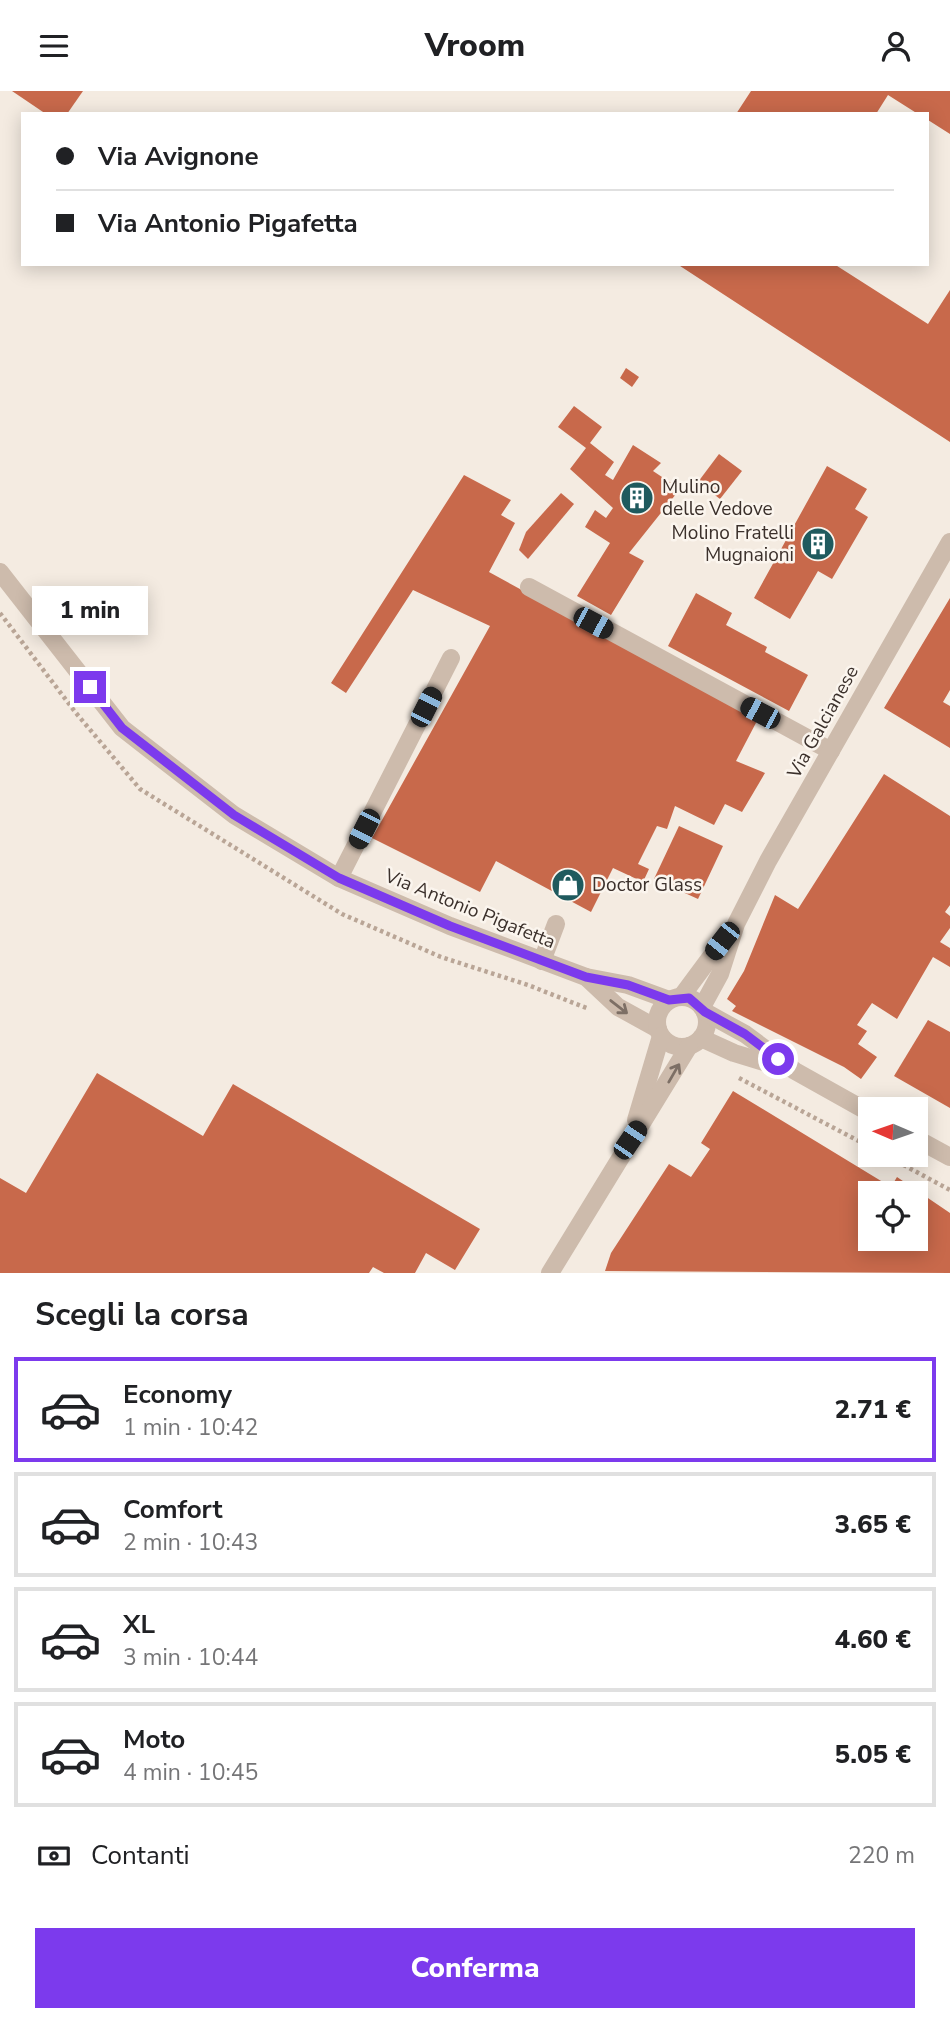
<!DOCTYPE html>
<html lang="it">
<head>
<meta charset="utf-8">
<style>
  :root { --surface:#fff; --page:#f6f6f6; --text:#202124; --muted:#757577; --line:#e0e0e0; --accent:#7c3aed }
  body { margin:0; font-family:"Nunito Sans",sans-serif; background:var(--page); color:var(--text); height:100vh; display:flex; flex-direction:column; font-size:26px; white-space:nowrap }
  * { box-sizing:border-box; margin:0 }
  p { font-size:23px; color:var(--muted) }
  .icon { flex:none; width:38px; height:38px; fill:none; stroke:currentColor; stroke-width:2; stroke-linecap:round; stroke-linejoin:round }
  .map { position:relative; height:1182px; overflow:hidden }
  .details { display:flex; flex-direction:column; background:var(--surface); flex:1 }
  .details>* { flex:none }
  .banner { position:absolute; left:21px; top:21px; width:908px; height:154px; border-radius:0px; box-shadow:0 4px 18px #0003; display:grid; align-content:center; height:154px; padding:0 35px; background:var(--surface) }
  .needle { width:46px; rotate:272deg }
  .controls { position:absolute; left:858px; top:1006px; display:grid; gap:14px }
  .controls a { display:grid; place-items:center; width:70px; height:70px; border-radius:0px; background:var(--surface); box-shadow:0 4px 18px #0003; font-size:35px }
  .end { position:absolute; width:32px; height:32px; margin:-16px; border:9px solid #7c3aed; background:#fff; box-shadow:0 0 0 4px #fff }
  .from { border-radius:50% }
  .bubble { position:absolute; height:49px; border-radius:0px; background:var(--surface); box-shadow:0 4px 18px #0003; font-size:23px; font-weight:800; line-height:49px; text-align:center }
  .car { position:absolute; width:21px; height:42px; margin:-21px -10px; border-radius:9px; box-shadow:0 0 5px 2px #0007; background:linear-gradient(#222 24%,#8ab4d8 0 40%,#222 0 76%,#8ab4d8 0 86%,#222 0) }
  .banner b { display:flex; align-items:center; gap:24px; height:66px; font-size:26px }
  .banner b+b { border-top:2px solid var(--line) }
  .banner i { width:18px; height:18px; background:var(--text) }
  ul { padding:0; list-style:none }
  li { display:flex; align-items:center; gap:21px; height:105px; margin:0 14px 10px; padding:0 21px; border:4px solid var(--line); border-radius:0px }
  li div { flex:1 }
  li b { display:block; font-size:26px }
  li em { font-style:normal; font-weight:800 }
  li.selected { border-color:var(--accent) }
  li>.icon { width:63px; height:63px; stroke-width:1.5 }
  h2 { padding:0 35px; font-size:32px; line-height:84px }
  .pay { display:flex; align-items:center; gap:18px; height:77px; padding:0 35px; font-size:26px }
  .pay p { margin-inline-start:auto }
  .action { display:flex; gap:14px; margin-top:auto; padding:14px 35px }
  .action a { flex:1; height:80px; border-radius:0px; background:var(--accent); color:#fff; font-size:28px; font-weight:800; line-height:80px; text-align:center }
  header { display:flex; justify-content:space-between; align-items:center; height:91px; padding:0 35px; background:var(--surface); font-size:32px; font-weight:800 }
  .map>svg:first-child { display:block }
  .building { fill:#c8694b; fill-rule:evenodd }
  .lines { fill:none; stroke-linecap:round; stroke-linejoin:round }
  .path { stroke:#b9a596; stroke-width:4.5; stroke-dasharray:3.5 3.5; stroke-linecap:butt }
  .minor { stroke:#cdbbac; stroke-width:18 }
  .oneway { stroke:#7d6f65 }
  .route { stroke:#7c3aed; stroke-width:9 }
  .labels { text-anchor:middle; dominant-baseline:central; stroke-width:5; stroke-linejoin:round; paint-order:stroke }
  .poi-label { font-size:19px; fill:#3b302b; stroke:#fbf5ee; text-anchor:start }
  .street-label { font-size:19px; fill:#3b302b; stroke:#fbf5ee }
</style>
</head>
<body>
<header><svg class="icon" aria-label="menu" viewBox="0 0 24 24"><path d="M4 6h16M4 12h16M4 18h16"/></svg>Vroom<svg class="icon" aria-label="person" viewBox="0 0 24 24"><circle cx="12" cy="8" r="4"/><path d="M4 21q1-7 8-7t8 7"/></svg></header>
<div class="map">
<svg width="950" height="1182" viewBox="0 0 950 1182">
  <rect width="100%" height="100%" fill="#f4ebe1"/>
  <!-- building -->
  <g class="building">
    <polygon points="12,0 83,0 67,23 46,23"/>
    <polygon points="751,0 950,0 950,43 928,29 928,23 918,23 888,4 876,23 736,23"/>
    <polygon points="677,173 834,173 928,233 950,199 950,351"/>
    <polygon points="626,277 639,286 632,296 620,287"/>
    <polygon points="574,315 602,336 590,352 614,371 605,384 613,389 633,354 661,372 653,380 680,398 629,462 644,470 611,524 577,505 610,452 585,436 595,419 606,427 613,417 570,378 586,357 558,336"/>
    <polygon points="719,363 742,380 720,408 698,391"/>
    <polygon points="827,375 867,398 855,418 868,426 832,488 818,480 790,528 754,507"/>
    <polygon points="464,384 511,409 501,424 515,432 489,481 758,628 736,670 765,682 742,721 725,713 714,734 675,715 667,738 657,735 638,773 649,778 643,791 613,777 591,821 496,770 480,801 372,747 490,535 413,499 346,602 331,592"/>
    <polygon points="561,402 574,413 528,468 519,459 526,441"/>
    <polygon points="696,502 732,522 726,534 767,556 765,561 808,584 789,620 668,555"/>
    <polygon points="950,507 950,599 943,611 950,615 950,657 884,617"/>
    <polygon points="884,683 950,725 950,814 945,821 950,825 950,837 940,851 950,857 950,876 933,866 897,928 872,912 857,934 867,940 858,953 877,966 861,988 844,976 732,920 736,915 727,908 744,880 775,804 798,818"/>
    <polygon points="679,735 723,755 698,808 654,788"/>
    <polygon points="928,929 950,941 950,1017 894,985"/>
    <polygon points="97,982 203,1045 233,993 480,1138 455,1179 426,1162 415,1182 384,1182 373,1176 369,1182 0,1182 0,1087 26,1102"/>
    <path d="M733,1000l158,96 6,-10 53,36v60l-345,-2 6,-18 58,-89 22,13 19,-28 -9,-6zM870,1102h45v46h-45z"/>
  </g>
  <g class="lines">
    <!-- path -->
    <g class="path">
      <polyline points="0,522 76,622 140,698 342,823 441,866 528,894 589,918"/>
      <polyline points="739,987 870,1056"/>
      <polyline points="885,1064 950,1099"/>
    </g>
    <!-- minor -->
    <g class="minor">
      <polyline points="0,481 122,637 234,724 339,787 450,835 586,886 628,894 669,909"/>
      <polyline points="529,496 831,660"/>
      <polyline points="339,787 451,567"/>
      <polyline points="542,870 556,833"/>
      <polyline points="586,886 618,916 658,938"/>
      <polyline points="681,906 727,844"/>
      <circle cx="682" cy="931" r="25"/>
      <polyline points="702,916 720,883 736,833 768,770 950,451"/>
      <polyline points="705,921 745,943 795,980 870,1022"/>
      <polyline points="701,947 734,962 783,977"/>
      <polyline points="636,1029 661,945"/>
      <polyline points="915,1047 950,1066"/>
      <polyline points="550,1182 689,955"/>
    </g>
  </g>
  <!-- one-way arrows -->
  <defs><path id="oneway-shaft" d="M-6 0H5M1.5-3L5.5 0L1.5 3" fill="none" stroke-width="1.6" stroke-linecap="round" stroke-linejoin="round" transform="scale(1.75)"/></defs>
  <g class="oneway">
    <use href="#oneway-shaft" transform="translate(619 916) rotate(38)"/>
    <use href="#oneway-shaft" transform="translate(674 982) rotate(-60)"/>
  </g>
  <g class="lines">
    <!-- route -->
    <polyline class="route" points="90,596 122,637 234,724 339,787 450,835 586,886 628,894 669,909 689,907 705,921 745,943 778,968"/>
  </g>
  <!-- icons -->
  <defs>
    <symbol id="building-disc" viewBox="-11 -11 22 22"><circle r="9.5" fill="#1f5a5e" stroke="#fbf5ee"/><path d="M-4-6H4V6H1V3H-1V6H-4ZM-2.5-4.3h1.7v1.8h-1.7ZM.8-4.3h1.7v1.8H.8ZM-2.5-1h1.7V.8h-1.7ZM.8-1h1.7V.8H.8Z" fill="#fff"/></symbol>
    <symbol id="shop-disc" viewBox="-11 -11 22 22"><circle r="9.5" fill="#1f5a5e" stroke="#fbf5ee"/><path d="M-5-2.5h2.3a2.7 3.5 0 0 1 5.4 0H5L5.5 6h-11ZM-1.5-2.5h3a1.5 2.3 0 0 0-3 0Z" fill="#fff"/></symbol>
  </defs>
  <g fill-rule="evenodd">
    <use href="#building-disc" x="618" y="388" width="38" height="38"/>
    <use href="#building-disc" x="799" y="434" width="38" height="38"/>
    <use href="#shop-disc" x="549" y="775" width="38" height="38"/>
  </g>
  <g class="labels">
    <!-- poi labels -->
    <g class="poi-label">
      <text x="662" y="396">Mulino<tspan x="662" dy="22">delle Vedove</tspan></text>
      <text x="794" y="442" text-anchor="end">Molino Fratelli<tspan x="794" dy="22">Mugnaioni</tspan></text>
      <text x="592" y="794">Doctor Glass</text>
    </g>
    <!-- street labels -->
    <g class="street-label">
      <text transform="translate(823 631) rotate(-61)">Via Galcianese</text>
      <text transform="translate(470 818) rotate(22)">Via Antonio Pigafetta</text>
    </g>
  </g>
</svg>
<div class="controls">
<a><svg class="needle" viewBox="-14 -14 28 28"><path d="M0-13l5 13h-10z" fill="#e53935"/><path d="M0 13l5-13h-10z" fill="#757577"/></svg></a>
<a><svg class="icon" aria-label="locate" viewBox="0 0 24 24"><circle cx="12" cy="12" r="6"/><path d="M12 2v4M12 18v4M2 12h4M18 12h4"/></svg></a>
</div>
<i class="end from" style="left:778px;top:968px"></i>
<i class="end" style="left:90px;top:596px"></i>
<div class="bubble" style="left:32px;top:495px;width:116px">1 min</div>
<i class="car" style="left:593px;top:532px;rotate:118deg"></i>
<i class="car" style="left:426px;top:616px;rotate:27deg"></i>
<i class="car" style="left:760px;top:622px;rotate:298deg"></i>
<i class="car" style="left:364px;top:738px;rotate:207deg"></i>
<i class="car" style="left:722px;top:850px;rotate:218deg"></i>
<i class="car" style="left:630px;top:1049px;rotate:34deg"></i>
<div class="banner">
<b><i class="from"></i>Via Avignone</b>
<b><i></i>Via Antonio Pigafetta</b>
</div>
</div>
<section class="details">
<h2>Scegli la corsa</h2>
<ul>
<li class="selected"><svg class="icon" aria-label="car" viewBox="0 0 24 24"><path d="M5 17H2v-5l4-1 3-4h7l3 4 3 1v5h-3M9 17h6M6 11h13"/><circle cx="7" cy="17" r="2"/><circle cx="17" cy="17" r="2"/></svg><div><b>Economy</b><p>1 min · 10:42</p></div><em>2.71 €</em></li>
<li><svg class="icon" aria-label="car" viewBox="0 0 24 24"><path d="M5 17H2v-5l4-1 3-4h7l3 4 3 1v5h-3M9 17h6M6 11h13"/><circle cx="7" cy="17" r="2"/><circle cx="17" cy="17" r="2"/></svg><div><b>Comfort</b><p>2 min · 10:43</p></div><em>3.65 €</em></li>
<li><svg class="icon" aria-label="car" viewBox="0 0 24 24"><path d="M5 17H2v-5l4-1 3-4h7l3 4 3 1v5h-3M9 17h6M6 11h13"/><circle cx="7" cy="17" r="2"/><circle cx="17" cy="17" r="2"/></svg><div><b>XL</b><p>3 min · 10:44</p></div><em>4.60 €</em></li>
<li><svg class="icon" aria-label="car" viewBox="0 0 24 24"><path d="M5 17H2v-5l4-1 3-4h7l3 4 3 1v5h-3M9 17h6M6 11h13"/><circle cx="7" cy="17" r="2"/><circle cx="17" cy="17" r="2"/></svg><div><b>Moto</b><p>4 min · 10:45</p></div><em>5.05 €</em></li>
</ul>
<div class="pay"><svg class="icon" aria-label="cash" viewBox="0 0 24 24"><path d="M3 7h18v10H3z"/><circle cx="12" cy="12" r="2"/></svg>Contanti<p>220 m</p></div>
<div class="action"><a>Conferma</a></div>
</section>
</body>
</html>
